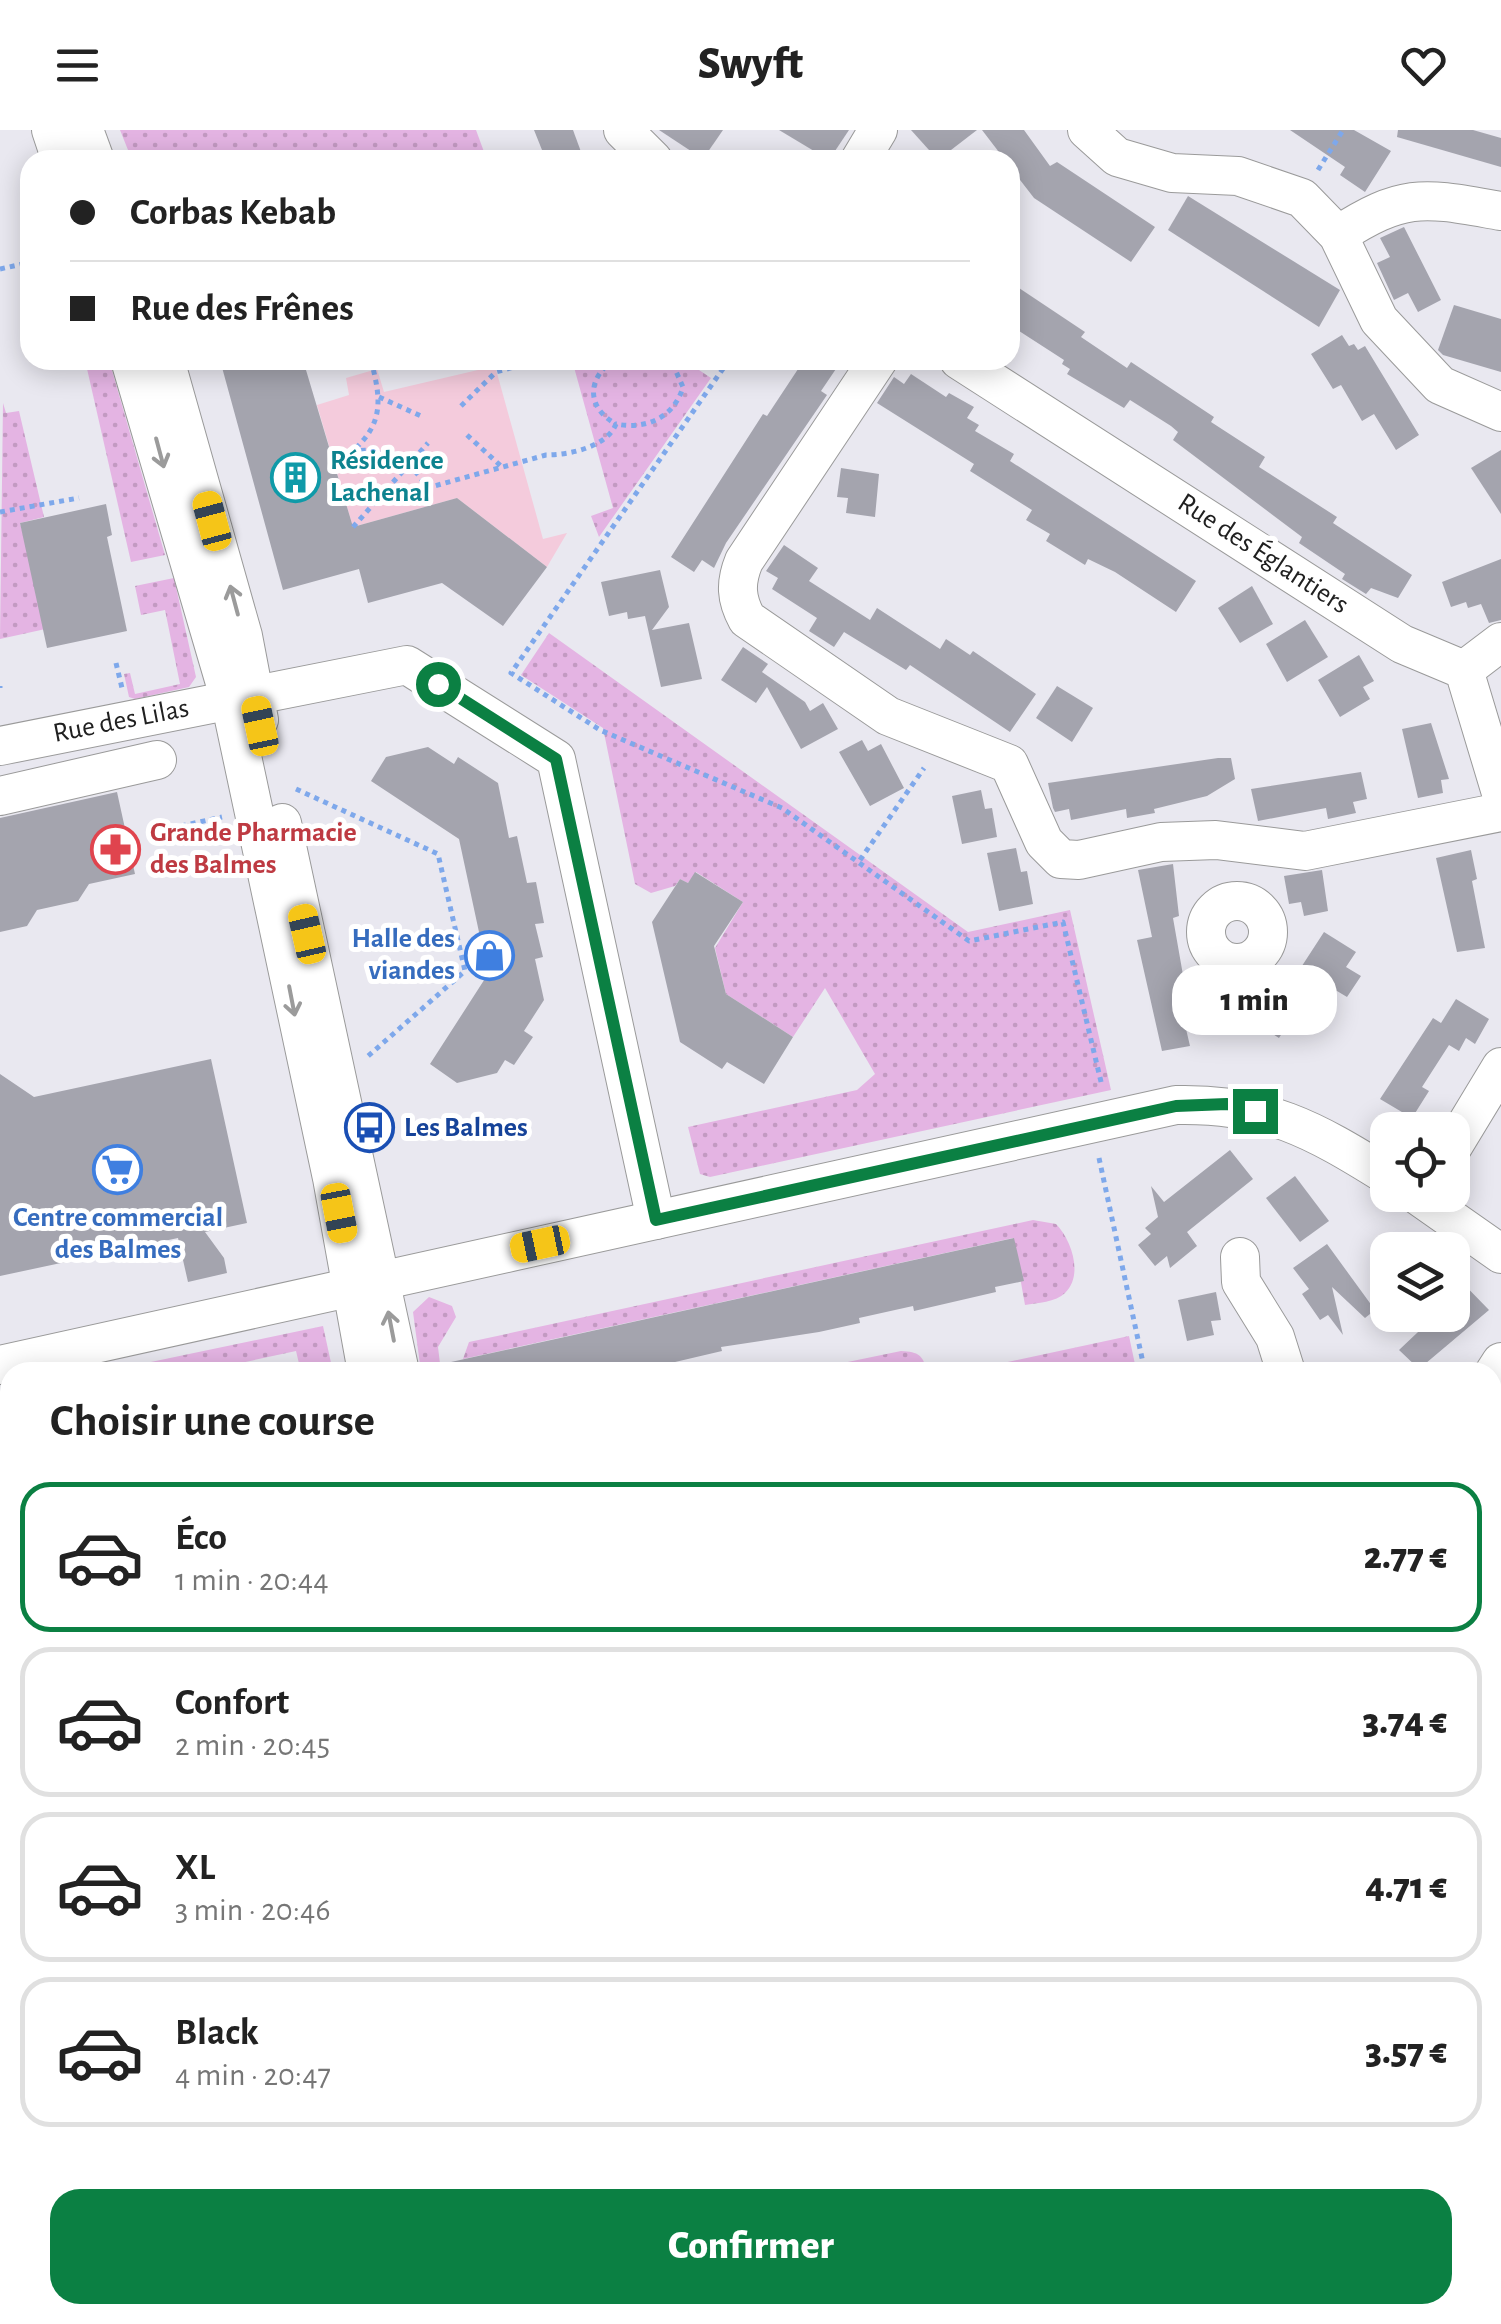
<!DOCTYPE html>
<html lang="fr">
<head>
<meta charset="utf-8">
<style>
  :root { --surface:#fff; --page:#f6f6f6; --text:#222; --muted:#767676; --line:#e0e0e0; --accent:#0b8043 }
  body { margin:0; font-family:"Alegreya Sans",sans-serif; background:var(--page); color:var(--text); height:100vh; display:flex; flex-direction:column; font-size:38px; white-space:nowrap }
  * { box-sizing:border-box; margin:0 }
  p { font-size:32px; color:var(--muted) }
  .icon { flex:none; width:55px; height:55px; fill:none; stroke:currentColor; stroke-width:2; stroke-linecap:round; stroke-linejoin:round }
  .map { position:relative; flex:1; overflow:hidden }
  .drawer { position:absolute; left:0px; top:1232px; width:1502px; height:962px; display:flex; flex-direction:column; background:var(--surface); border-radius:30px 30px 0 0; box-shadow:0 5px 25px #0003 }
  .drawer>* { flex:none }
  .top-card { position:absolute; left:20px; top:20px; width:1000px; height:220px; border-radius:30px; box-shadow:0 5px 25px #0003; display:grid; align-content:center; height:220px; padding:0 50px; background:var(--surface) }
  .tools { position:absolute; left:1370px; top:982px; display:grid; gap:20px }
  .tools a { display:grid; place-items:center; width:100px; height:100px; border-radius:20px; background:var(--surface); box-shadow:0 5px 25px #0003; font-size:50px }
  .end { position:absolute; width:45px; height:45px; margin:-22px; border:12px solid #0b8043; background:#fff; box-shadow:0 0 0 5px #fff }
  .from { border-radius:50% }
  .bubble { position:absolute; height:70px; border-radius:30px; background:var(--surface); box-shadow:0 5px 25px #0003; font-size:32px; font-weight:800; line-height:70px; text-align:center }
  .car { position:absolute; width:30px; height:60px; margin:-30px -15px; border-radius:12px; box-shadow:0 0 8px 2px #0007; background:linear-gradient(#f5c518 24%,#345 0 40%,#f5c518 0 76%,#345 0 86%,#f5c518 0) }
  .top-card b { display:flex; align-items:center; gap:35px; height:95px; font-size:38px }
  .top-card b+b { border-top:2px solid var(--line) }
  .top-card i { width:25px; height:25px; background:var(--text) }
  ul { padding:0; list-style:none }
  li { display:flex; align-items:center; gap:30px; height:150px; margin:0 20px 15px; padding:0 30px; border:5px solid var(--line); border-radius:30px }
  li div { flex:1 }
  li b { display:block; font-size:38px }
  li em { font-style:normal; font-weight:800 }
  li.active { border-color:var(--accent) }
  li>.icon { width:90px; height:90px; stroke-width:1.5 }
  h2 { padding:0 50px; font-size:45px; line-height:120px }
  .button { display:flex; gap:20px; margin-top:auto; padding:20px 50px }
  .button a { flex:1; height:115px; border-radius:30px; background:var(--accent); color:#fff; font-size:40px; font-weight:800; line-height:115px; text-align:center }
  header { display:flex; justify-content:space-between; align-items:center; height:130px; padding:0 50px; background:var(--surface); font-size:45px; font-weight:800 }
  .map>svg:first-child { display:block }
  .grass { fill:url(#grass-dots) }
  .park { fill:#f4cbdc }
  .building { fill:#a4a4ae }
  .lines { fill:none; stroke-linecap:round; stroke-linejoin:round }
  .minor-casing { stroke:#9a9a9a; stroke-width:40 }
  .path { stroke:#7ea8eb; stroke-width:5; stroke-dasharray:5 5; stroke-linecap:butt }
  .minor { stroke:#fff; stroke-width:38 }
  .oneway { stroke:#9b9b9b }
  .route { stroke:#0b8043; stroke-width:12 }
  .labels { text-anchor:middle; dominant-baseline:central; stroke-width:10; stroke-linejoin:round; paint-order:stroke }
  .culture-label { font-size:28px; font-weight:bold; fill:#0d838f; stroke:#fff; text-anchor:start }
  .street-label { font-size:28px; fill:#202020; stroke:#fff }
  .health-label { font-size:28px; font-weight:bold; fill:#be3a42; stroke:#fff; text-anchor:start }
  .shop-label { font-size:28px; font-weight:bold; fill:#366cbe; stroke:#fff; text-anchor:end }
  .transit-label { font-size:28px; font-weight:bold; fill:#164399; stroke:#fff; text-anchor:start }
</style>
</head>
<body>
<header><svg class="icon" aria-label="menu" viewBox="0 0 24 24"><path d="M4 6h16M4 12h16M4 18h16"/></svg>Swyft<svg class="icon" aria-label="heart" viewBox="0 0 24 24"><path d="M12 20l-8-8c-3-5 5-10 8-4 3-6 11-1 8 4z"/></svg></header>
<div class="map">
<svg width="1501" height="2194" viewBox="0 0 1501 2194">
  <defs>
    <pattern id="grass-dots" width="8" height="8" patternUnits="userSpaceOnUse" patternTransform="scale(2.5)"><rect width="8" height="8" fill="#e4b4e3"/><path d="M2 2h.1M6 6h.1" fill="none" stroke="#c39ac2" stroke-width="1.8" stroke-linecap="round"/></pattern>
  </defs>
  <rect width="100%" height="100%" fill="#e9e8f0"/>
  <!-- grass -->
  <g class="grass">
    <polygon points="120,0 476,0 487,30 132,30"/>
    <polygon points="85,230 109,230 165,425 131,432"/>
    <polygon points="572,230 684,230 711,248 599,407 591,386 613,378"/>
    <polygon points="3,273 6,283 19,281 44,387 20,393 50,498 0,509"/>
    <polygon points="174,448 196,547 189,557 135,569 129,567 124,544 130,543 135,564 180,554 165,480 141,485 135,456"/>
    <polygon points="549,503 968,802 1070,780 1111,960 710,1047 700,1044 688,997 857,960 875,944 825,858 793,907 726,864 715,818 743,772 696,742 688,753 680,749 675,756 651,763 635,754 603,598 521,545"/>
    <path d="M1033,1090l23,4c15,15 28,51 9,69 -9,9 -28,10 -40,12l-12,-67 -550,121 6,-17z"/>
    <polygon points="429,1167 452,1176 456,1187 438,1217 441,1242 421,1242 413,1182"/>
    <polygon points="323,1196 333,1242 301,1242 296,1221 199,1242 103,1242"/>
    <polygon points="1129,1206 1136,1239 961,1242"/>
    <path d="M901,1221c18,1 22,4 26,21h-128z"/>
    <polygon points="10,1373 10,1577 0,1579 0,1375"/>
    <polygon points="10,1655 10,2185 288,2185 242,2194 0,2194 0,1657"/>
  </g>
  <!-- park -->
  <polygon class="park" points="495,236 543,409 567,403 547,437 457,368 353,397 317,275 349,265 346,248 377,239 384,262"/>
  <!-- building -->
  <g class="building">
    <polygon points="534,0 573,0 584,30 546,30"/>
    <polygon points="659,0 723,0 703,29"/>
    <polygon points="779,0 849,0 829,30"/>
    <polygon points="911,0 977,0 938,30"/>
    <polygon points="982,0 1024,0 1050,36 1057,32 1155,97 1131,132 1034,68 1010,37 1010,30 1005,30"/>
    <polygon points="1290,0 1354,0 1391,21 1365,62 1340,45 1345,37"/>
    <polygon points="1398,0 1473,0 1501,8 1501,37 1397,7"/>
    <polygon points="1188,66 1340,160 1319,197 1168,100"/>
    <polygon points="1404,97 1441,170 1418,182 1408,163 1394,170 1377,133 1390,127 1380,108"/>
    <polygon points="1010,152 1085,202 1081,207 1127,238 1131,232 1214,287 1211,292 1265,327 1259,337 1337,387 1333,393 1412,445 1398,468 1371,458 1366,464 1342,449 1345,444 1299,413 1302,407 1173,310 1178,302 1171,296 1130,270 1124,278 1067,244 1070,239 1062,234 1064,230 1010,195"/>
    <polygon points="1454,175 1501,189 1501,242 1443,225 1438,220"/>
    <polygon points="1342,205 1349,216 1354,214 1358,220 1365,216 1419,305 1396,320 1374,284 1362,291 1341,255 1333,259 1311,224"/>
    <polygon points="220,230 303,230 353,397 457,368 547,437 503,496 442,453 368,473 359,439 283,460"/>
    <polygon points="804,230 842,230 821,261 827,265 726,413 714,438 702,430 694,442 671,427 763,284 767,286"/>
    <polygon points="911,244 946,267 949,263 974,277 967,288 979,295 975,301 1014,324 1010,331 1196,451 1176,482 1115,442 1088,429 1085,435 1046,411 1050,404 1026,390 1032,380 970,341 974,334 877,273 894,247 904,254"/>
    <polygon points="1501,320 1501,384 1471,338"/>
    <polygon points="841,338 879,344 875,387 846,383 848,368 837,367"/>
    <polygon points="106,374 112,405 107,407 127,501 47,518 20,393"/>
    <polygon points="784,415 818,438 809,451 870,490 877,478 940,519 946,509 970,525 973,521 1036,564 1010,602 910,535 906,540 844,502 834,517 809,501 817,488 772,459 778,448 766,441"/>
    <polygon points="1501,429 1501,490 1489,493 1481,474 1468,478 1466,472 1451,477 1442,452"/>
    <polygon points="660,440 669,477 652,500 689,493 702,549 661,557 645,486 628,489 627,482 609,486 601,452"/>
    <polygon points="1252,456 1273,494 1240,513 1218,478"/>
    <polygon points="1305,490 1328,527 1287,552 1266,514"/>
    <polygon points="743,517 768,534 762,542 805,572 810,581 823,573 838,599 801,619 767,557 756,573 721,550"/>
    <polygon points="1359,525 1374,551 1363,557 1370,569 1340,587 1318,550"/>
    <polygon points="1057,556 1093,578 1072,612 1036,588"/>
    <polygon points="1431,593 1449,649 1441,650 1443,663 1418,668 1402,599"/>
    <polygon points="862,610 868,621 881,614 904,658 870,676 839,622"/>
    <polygon points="428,617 454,634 458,627 498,653 509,708 517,706 527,753 536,752 544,793 535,794 543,827 535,829 544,870 524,901 533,907 514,935 505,930 497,943 457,953 430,934 488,844 459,709 371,651 386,627"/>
    <polygon points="1218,628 1231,628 1235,649 1207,666 1154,679 1155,683 1127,688 1126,679 1071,690 1069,679 1055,682 1053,678 1048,653"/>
    <polygon points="1361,642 1367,669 1353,672 1356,683 1328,689 1326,678 1258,691 1251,659"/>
    <polygon points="981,660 985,679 992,678 997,707 962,714 952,666"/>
    <polygon points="117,662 135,744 89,754 78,771 37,780 27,796 0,802 0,688"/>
    <polygon points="1016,718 1021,742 1027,741 1033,774 999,781 987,723"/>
    <polygon points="1471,720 1477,749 1472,751 1485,818 1457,822 1436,728"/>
    <polygon points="1173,734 1179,786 1173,788 1190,885 1183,886 1190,916 1162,921 1137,810 1152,807 1138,740"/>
    <polygon points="1322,740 1328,781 1304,786 1301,772 1289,774 1284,746"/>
    <polygon points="695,742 743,772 714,816 726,864 793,907 764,954 727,932 722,939 680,912 652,792 680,749 688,753"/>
    <polygon points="1324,802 1356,822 1346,837 1361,846 1347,867 1332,858 1323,871 1315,865 1300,888 1294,884 1279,908 1245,886 1260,862 1271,869 1278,858 1285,862"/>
    <polygon points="1456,869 1489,889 1475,914 1466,908 1459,921 1449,915 1422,957 1429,961 1412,988 1380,969 1433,888 1441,893"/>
    <polygon points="211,929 247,1093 205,1102 224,1128 227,1143 188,1152 178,1108 0,1146 0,944 34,967"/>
    <polygon points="1230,1020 1253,1049 1187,1102 1197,1116 1170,1138 1167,1126 1155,1136 1138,1115 1151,1104 1145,1098 1158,1087 1151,1056 1164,1072"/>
    <polygon points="1295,1046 1329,1091 1300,1112 1266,1068"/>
    <polygon points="1014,1108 1024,1151 995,1157 996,1162 914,1181 913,1176 859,1188 860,1193 819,1202 721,1217 722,1221 641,1240 639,1235 604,1242 452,1242 451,1232"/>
    <polygon points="1327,1114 1375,1180 1365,1188 1332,1157 1343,1205 1328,1185 1320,1190 1302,1164 1309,1159 1293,1138"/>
    <polygon points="1452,1142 1489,1180 1419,1239 1399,1220 1436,1185 1452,1185"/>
    <polygon points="1216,1162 1221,1190 1211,1191 1214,1205 1187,1211 1178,1170"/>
  </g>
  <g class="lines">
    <defs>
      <g id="minor">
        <polyline points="51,0 61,30"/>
        <polyline points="84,0 95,30"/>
        <polyline points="623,0 653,30"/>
        <polyline points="1087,0 1117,27 1172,43 1238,46 1302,68 1338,105 1379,190 1440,255 1501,282"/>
        <polyline points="860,30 878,0"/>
        <path d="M1338,105c68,-44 87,-37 163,-24"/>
        <polyline points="130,230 230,570 332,1048 367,1242"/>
        <polyline points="165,230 243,506 259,590"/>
        <path d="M878,230l-134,201c-9,22 -8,38 3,58l141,97 121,48 35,78 17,17 18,1 82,-18 55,-2 89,11 196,-39"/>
        <polyline points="959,230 1402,514 1464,540 1501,663"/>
        <polyline points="1464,540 1501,512"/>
        <polyline points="0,616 407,535 556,629 656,1090"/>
        <polyline points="0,666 157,630"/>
        <polyline points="282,693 400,1242"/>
        <circle cx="1237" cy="802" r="31"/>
        <polyline points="1452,1018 1501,937"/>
        <polyline points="1417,1065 1501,1124"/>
        <polyline points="1240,1127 1241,1152 1275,1207 1286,1242"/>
        <path d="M0,1235l1176,-260c90,-2 137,24 212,71"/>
        <polyline points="1492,1246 1501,1232"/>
        <polyline points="1492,1318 1501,1325"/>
        <polyline points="0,1362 10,1360"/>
        <polyline points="1492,1437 1501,1427"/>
        <polyline points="0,1589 10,1587"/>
        <polyline points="1492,1673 1501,1681"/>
        <polyline points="459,2185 460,2194"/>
        <polyline points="844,2185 848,2194"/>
        <polyline points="371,2194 419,2185"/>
        <polyline points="497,2194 497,2185"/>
        <polyline points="1111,2194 1133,2185"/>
      </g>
    </defs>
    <!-- minor casing -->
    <use href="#minor" class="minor-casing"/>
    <!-- path -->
    <g class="path">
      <polyline points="1318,40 1343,0"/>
      <polyline points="0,139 27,133"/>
      <polyline points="597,230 606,236 616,230"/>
      <polyline points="729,230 511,543 600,600 782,678 969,811 1063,792 1102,956"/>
      <path d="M606,236c-21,21 -14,45 10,58"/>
      <polyline points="379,267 421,286"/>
      <polyline points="461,276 496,242 539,230"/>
      <polyline points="467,305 502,337"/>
      <path d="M356,318c29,-28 24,-52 15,-88"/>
      <path d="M331,325c41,-10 74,-6 96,33l119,-33c23,0 61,-8 70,-31 29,6 58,-6 67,-37l-9,-20 -18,-7"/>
      <polyline points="0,382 79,368"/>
      <polyline points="353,397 428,313"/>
      <polyline points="116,533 122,558"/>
      <polyline points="0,556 0,558"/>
      <polyline points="296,659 438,724 465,841 367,927"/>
      <polyline points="181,696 222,687"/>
      <polyline points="860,730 924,638"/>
      <polyline points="1099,1028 1145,1242"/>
      <polyline points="0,1814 10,1812"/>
      <polyline points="1492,2060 1501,2051"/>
      <polyline points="0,2129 10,2136"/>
      <polyline points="1376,2194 1384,2185"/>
    </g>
    <!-- minor -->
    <use href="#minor" class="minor"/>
  </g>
  <!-- one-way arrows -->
  <defs><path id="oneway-shaft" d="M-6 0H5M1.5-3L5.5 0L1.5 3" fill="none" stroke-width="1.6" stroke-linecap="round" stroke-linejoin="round" transform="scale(2.5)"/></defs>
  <g class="oneway">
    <use href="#oneway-shaft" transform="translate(160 323) rotate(75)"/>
    <use href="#oneway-shaft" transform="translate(234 470) rotate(-105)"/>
    <use href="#oneway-shaft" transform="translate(292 871) rotate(79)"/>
    <use href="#oneway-shaft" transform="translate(391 1196) rotate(-101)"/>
  </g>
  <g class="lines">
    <!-- route -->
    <polyline class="route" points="438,554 556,629 656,1090 1176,976 1227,974 1255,981"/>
  </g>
  <!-- icons -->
  <defs>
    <symbol id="building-ring" viewBox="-11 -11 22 22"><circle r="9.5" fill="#fff" stroke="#0f9aa8" stroke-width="1.5"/><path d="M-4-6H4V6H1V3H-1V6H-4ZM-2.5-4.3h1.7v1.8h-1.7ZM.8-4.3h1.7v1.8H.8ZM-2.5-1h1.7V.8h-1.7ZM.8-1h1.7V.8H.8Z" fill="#0f9aa8"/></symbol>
    <symbol id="pharmacy-ring" viewBox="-11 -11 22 22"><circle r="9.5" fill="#fff" stroke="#e0444e" stroke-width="1.5"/><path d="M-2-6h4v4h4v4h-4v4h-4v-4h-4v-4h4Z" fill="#e0444e"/></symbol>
    <symbol id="shop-ring" viewBox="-11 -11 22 22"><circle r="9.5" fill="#fff" stroke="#3f7fe0" stroke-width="1.5"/><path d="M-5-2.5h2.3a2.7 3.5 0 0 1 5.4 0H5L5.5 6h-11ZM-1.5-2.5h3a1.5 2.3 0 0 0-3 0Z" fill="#3f7fe0"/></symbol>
    <symbol id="bus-ring" viewBox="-11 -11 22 22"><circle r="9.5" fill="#fff" stroke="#1a4fb4" stroke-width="1.5"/><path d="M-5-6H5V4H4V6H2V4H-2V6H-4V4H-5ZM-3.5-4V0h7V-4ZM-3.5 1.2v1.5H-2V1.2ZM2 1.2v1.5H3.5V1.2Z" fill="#1a4fb4"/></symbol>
    <symbol id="supermarket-ring" viewBox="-11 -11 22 22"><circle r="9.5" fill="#fff" stroke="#3f7fe0" stroke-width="1.5"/><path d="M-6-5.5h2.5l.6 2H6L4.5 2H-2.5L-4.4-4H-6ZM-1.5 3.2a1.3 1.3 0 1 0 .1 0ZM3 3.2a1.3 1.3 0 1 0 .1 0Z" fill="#3f7fe0"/></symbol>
  </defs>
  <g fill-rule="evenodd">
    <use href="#building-ring" x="268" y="320" width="55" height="55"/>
    <use href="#pharmacy-ring" x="88" y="692" width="55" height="55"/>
    <use href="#shop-ring" x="462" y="798" width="55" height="55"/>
    <use href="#bus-ring" x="342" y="970" width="55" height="55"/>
    <use href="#supermarket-ring" x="90" y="1012" width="55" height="55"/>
  </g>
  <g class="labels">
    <!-- culture labels -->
    <g class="culture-label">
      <text x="330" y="331">Résidence<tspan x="330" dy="32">Lachenal</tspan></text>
    </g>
    <!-- street labels -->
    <g class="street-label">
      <text transform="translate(1263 424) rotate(33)">Rue des Églantiers</text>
      <text transform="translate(121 591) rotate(-11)">Rue des Lilas</text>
    </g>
    <!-- health labels -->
    <g class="health-label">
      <text x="150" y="703">Grande Pharmacie<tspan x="150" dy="32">des Balmes</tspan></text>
    </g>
    <!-- shop labels -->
    <g class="shop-label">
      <text x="455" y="809">Halle des<tspan x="455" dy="32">viandes</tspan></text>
      <text x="118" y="1088" text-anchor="middle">Centre commercial<tspan x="118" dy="32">des Balmes</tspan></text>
    </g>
    <!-- transit labels -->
    <g class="transit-label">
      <text x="404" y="998">Les Balmes</text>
    </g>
  </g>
</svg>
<div class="tools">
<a><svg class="icon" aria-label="locate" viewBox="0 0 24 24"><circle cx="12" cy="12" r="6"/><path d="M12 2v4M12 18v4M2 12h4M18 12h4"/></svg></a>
<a><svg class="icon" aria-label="layers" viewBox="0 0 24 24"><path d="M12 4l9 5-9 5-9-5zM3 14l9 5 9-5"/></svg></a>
</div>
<i class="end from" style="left:438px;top:554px"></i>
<i class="end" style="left:1255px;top:981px"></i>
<div class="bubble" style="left:1172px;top:835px;width:165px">1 min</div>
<i class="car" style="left:212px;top:391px;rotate:345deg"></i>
<i class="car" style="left:260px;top:596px;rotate:348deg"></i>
<i class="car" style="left:307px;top:804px;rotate:347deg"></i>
<i class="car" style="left:339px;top:1083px;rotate:169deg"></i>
<i class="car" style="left:540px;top:1114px;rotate:258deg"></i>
<div class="top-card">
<b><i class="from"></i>Corbas Kebab</b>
<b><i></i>Rue des Frênes</b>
</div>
<section class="drawer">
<h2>Choisir une course</h2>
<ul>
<li class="active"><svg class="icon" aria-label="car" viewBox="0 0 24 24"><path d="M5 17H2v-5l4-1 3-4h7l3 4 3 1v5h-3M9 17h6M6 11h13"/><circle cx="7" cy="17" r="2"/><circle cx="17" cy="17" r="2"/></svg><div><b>Éco</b><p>1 min · 20:44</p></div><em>2.77 €</em></li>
<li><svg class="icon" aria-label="car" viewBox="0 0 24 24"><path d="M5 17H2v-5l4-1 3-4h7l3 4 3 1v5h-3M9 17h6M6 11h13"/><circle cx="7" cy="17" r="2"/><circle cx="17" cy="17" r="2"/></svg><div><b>Confort</b><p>2 min · 20:45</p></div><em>3.74 €</em></li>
<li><svg class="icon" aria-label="car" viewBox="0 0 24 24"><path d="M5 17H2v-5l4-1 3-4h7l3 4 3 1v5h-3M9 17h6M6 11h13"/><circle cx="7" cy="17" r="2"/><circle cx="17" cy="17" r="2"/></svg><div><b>XL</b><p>3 min · 20:46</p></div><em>4.71 €</em></li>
<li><svg class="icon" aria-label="car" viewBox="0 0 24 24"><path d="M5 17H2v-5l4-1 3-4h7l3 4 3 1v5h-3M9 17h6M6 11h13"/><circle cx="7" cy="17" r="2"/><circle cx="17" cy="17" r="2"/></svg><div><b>Black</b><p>4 min · 20:47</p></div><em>3.57 €</em></li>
</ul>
<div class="button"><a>Confirmer</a></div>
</section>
</div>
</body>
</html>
